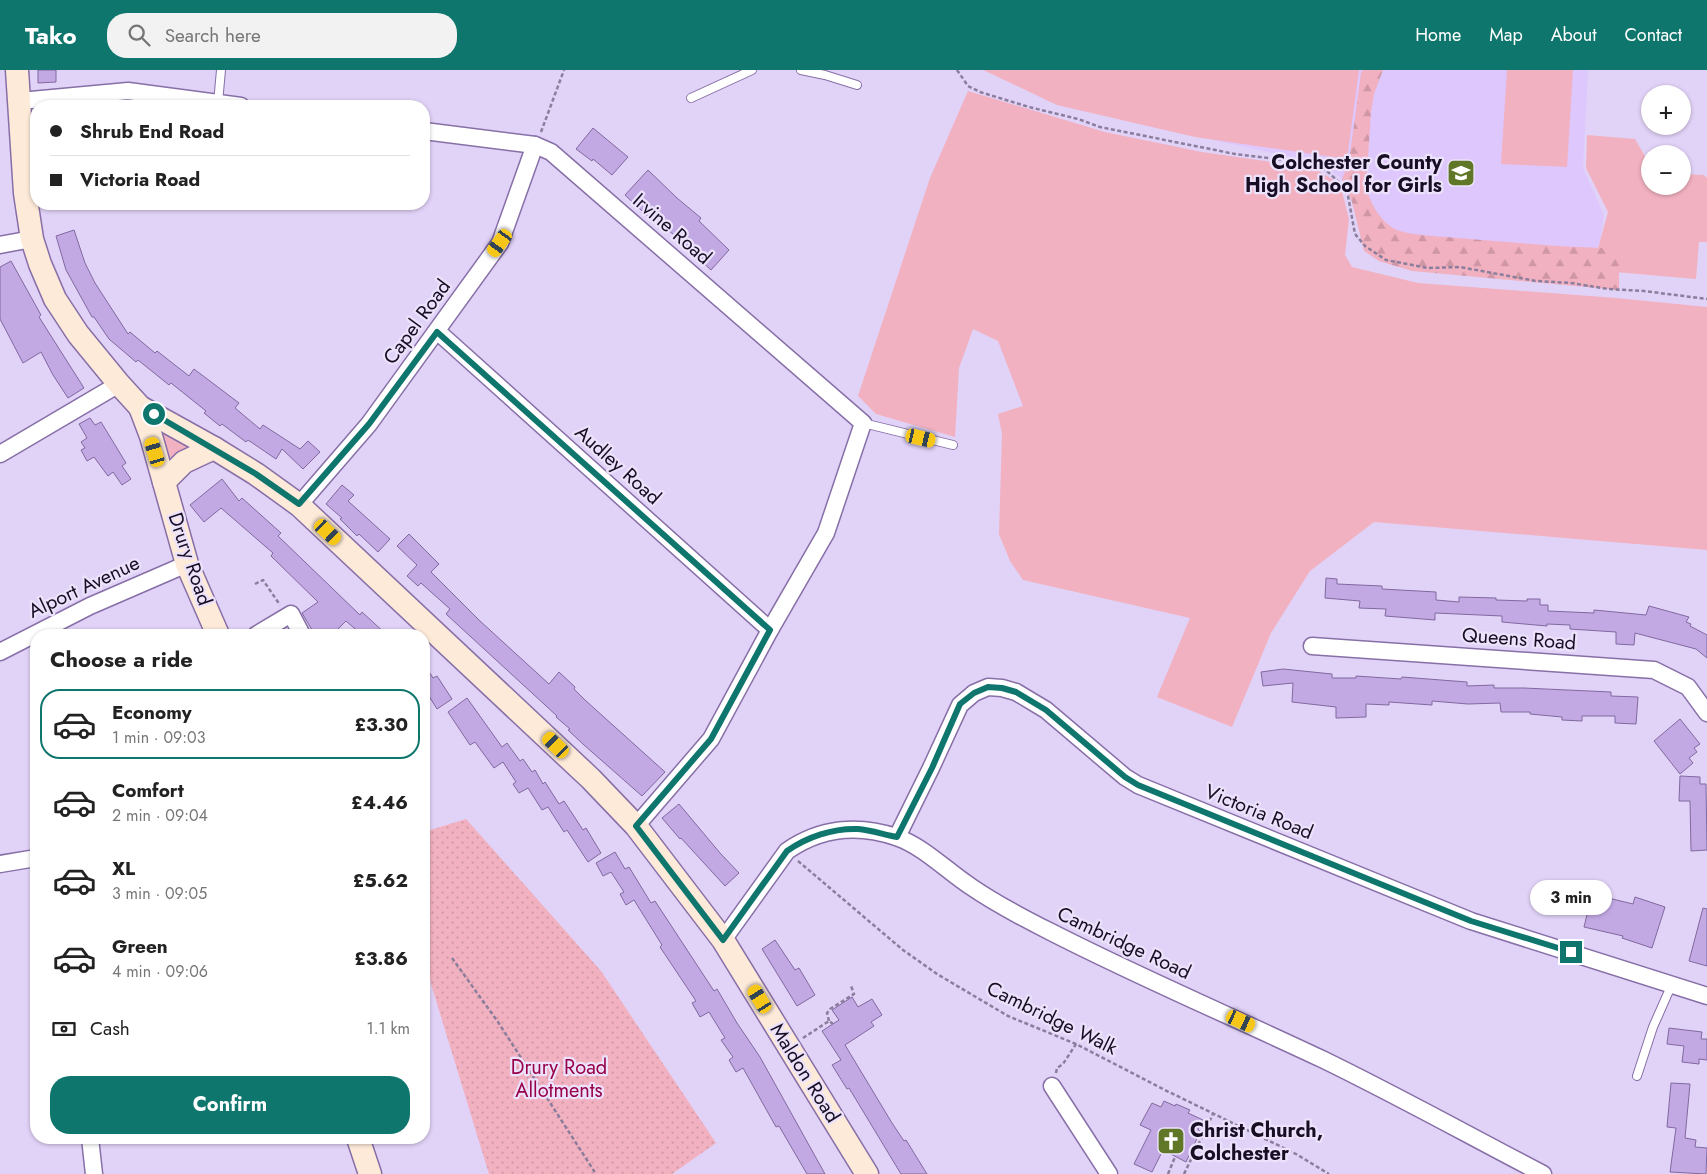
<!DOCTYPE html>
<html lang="en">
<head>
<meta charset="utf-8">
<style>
  :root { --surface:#fff; --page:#f2f2f2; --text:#222; --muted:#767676; --line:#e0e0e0; --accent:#0f766e }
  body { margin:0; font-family:Jost,sans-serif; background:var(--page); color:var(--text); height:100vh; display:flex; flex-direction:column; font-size:19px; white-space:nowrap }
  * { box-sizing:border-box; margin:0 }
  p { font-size:16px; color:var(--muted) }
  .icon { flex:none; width:28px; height:28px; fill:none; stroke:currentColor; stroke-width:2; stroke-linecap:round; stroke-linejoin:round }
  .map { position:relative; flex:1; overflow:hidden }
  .sheet { position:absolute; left:30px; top:559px; width:400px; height:515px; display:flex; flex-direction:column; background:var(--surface); border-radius:20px; box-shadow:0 1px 4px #0004 }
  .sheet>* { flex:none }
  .hud { position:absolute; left:30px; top:30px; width:400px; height:110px; border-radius:20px; box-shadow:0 1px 4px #0004; display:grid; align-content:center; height:110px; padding:0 20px; background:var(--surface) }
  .buttons { position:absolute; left:1641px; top:15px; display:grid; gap:10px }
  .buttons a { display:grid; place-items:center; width:50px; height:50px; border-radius:50%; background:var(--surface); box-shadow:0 1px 4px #0004; font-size:25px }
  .end { position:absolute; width:22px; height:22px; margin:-11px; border:6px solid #0f766e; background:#fff; box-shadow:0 0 0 2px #fff }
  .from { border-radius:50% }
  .bubble { position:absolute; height:35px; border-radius:18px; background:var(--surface); box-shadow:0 1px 4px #0004; font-size:16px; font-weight:700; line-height:35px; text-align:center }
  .car { position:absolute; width:15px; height:30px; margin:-15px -8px; border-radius:6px; box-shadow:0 0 4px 1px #0007; background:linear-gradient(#f5c518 24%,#345 0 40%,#f5c518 0 76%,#345 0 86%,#f5c518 0) }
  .hud b { display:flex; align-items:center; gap:18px; height:48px; font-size:19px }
  .hud b+b { border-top:1px solid var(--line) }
  .hud i { width:12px; height:12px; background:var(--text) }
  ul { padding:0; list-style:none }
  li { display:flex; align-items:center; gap:15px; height:70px; margin:0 10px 8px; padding:0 10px; border:2px solid transparent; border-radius:20px }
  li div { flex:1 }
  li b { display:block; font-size:19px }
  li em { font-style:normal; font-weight:700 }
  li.current { border-color:var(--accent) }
  li>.icon { width:45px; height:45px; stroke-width:1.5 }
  h2 { padding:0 20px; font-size:22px; line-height:60px }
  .pay { display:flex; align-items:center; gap:12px; height:55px; padding:0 20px; font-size:19px }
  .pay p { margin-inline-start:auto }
  .button { display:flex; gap:10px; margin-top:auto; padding:10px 20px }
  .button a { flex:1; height:58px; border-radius:20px; background:var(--accent); color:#fff; font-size:20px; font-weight:700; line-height:58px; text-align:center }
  header { display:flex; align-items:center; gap:30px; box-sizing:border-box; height:70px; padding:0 25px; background:var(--accent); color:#fff }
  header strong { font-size:24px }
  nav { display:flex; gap:28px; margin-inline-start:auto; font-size:18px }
  .search { width:350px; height:45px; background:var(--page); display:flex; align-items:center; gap:12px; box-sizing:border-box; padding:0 18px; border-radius:20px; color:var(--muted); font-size:19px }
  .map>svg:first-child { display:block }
  .built { fill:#ddc7fd }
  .green { fill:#f2b1c0 }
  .forest { fill:url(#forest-firs) }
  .garden { fill:url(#garden-dots) }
  .building { fill:#c2a9e4; stroke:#8169a0 }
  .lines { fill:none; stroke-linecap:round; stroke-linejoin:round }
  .lane-casing { stroke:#876fa7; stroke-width:10 }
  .street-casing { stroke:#876fa7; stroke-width:19 }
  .secondary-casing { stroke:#876fa7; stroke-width:25 }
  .path { stroke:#8b7e9d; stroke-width:2.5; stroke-dasharray:4 2.5; stroke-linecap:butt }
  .lane { stroke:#fff; stroke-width:8 }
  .street { stroke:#fff; stroke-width:16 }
  .secondary { stroke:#fdead9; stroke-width:22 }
  .route { stroke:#0f766e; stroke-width:6 }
  .labels { text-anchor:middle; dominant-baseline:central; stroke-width:4.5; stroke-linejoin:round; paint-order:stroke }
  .poi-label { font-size:20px; font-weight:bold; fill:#170e23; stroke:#ece2fb; text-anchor:end }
  .street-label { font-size:20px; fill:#170e23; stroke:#ece2fb }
  .park-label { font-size:20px; fill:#960147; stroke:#ece2fb }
</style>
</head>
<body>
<header>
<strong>Tako</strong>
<div class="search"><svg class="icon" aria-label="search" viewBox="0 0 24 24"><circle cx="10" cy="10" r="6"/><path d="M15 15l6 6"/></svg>Search here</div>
<nav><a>Home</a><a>Map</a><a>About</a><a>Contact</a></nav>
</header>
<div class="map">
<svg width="1707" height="1104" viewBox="0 0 1707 1104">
  <defs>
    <pattern id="forest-firs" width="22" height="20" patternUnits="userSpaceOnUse" patternTransform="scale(1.25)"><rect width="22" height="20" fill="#f2b1c0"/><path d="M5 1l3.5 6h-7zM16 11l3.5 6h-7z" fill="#cf97a5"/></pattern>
    <pattern id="garden-dots" width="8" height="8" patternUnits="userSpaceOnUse" patternTransform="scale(1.25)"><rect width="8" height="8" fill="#f2b1c0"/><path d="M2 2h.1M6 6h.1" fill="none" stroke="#cf97a5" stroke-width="1.8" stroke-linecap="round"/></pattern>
  </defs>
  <rect width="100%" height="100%" fill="#e1d2f7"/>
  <!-- built -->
  <polygon class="built" points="1056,0 1588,0 1583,98 1604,145 1601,167 1589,201 1426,188 1352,126 1340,107 1321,94 1057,35 1053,26"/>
  <!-- green -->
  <g class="green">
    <polygon points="983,0 1359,0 1347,89 1195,67 1057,35"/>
    <polygon points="1507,0 1573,0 1567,97 1501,94"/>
    <polygon points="968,21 1105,62 1202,82 1314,98 1332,109 1339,116 1343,125 1349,149 1345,185 1352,197 1418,213 1616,228 1707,237 1707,480 1374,452 1310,501 1271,563 1232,657 1157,627 1190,548 1023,510 1010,491 999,464 1002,364 998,344 1023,336 998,271 973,259 959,298 955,367 876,344 858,326 930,108"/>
    <polygon points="1587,65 1635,69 1646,88 1650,92 1650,116 1682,116 1683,104 1704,105 1707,108 1707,172 1699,172 1696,209 1592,200 1608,142 1586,98"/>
    <polygon points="157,353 190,376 168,389"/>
  </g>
  <!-- forest -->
  <path class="forest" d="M1363,0h20l-9,24 -3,18 -5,75c4,15 13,33 27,41 14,8 48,8 64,10 54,4 108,10 162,10v42l-207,-19 -33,-10 -15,-10 -12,-49 -10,-23 7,-18 12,-88z"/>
  <!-- garden -->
  <polygon class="garden" points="466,749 601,901 716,1073 672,1104 489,1104 431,914 424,864 424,762"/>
  <!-- building -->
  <g class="building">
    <polygon points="38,0 56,0 56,12 38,13"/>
    <polygon points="593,58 628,87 612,105 593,89 592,91 576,79"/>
    <polygon points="648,100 677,128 701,148 699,151 729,180 711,200 684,175 685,174 657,151 655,153 625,125"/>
    <polygon points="74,160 85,193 95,213 128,264 130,262 155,283 157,281 189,306 194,299 239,333 235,338 260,359 263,355 300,379 308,371 320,382 303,399 282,379 276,389 248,370 246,372 222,354 220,356 204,343 206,341 171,313 169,315 138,290 136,292 109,269 94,247 92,247 66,200 56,166"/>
    <polygon points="11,191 41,245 39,247 84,318 68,328 53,305 41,282 23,293 0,249 0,197"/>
    <polygon points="90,348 95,355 101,352 126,393 122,396 131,409 122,415 113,402 108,406 94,387 87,391 81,380 85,378 81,372 87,368 79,354"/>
    <polygon points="222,409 239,431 242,428 281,463 278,466 360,545 362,542 387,565 362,565 346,551 332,565 315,565 302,543 318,532 271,486 273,483 221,438 204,452 190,435"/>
    <polygon points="342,415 354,425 348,431 390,469 378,482 359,464 357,466 340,449 342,448 326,434"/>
    <polygon points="409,464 439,494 431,502 480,551 549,614 559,602 575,617 574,619 585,630 665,702 642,726 584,675 568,660 570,659 556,647 557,646 446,544 450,539 421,513 418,516 407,506 417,495 397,476"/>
    <polygon points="1326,508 1337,509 1337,514 1382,516 1382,519 1436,522 1436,530 1459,532 1459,527 1496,528 1496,530 1527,531 1527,529 1540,529 1540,535 1548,535 1548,541 1594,543 1594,540 1646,545 1649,536 1689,547 1686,552 1691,554 1690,556 1707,565 1707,588 1696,579 1635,563 1634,575 1616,574 1616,562 1570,559 1570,555 1547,554 1547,556 1502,552 1502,546 1435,543 1435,550 1385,546 1386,539 1359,538 1360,531 1325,528"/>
    <polygon points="424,594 433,608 437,606 452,629 437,639 424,618"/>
    <polygon points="1283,599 1332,604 1332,608 1356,608 1356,606 1401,609 1402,607 1467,612 1467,616 1494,615 1494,618 1524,618 1611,622 1611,626 1638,627 1636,654 1615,653 1615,646 1582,646 1582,651 1562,650 1562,647 1530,644 1530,642 1501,642 1500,633 1468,634 1432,631 1432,635 1389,632 1389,635 1366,634 1366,647 1336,648 1336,637 1292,632 1293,613 1263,616 1261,602"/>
    <polygon points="467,628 502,677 507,673 520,691 523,689 532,702 535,700 543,714 545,712 559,734 564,731 583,760 586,758 601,783 588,792 567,760 564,762 548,737 542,740 528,718 519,723 513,714 516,712 503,692 494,698 475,672 470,675 448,642"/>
    <polygon points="1680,649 1700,674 1694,678 1697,682 1689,688 1693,693 1680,704 1654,671"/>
    <polygon points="1680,706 1700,707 1700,714 1706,714 1707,780 1691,781 1690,731 1679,731"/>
    <polygon points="679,734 720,783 739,803 725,816 681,768 680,769 662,748"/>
    <polygon points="615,782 625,799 629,797 651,833 655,831 714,921 717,919 737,953 760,987 825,1104 807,1104 779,1056 776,1057 743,998 736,1002 729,990 733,987 721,970 725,968 709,942 700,947 692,933 696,931 660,877 662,875 634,830 626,835 620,824 624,822 611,802 603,806 596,793"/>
    <polygon points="1592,824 1633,834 1635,827 1665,837 1652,878 1622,868 1623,866 1584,857"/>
    <polygon points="1703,838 1707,839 1707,896 1689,891"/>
    <polygon points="775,870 795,900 799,898 815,925 797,936 762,879"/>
    <polygon points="852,927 858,937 872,929 882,945 871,952 874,956 845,975 892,1053 904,1071 906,1070 927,1104 901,1104 849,1018 847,1019 832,995 841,990 822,961 839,950 832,940"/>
    <polygon points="1669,958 1702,962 1701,969 1707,969 1707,990 1699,989 1699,994 1682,992 1684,976 1667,974"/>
    <polygon points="1671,1013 1690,1014 1685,1068 1696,1070 1695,1077 1707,1078 1706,1104 1670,1102 1676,1058 1667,1057"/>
    <polygon points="1164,1031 1175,1036 1176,1034 1190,1040 1188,1043 1203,1050 1198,1059 1200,1062 1186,1092 1163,1080 1152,1102 1134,1094 1151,1060 1140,1055 1152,1033 1161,1037"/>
  </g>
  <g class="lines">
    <defs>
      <g id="lane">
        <polyline points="801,0 825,5 857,15"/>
        <polyline points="691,28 752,0"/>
        <polyline points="218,33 221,0"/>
        <polyline points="863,353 953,375"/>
        <polyline points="1637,1006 1653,957 1672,914"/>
      </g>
      <g id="street">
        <polyline points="20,31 128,21 241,36"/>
        <polyline points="424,61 535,75 551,82 863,353 826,463 770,560 711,669 636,756"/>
        <polyline points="0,175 32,169"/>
        <polyline points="437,261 770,560"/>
        <polyline points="0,384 119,314"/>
        <polyline points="299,435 369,354 500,173 535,75"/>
        <polyline points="256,565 291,544 302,565"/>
        <polyline points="1312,576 1654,600 1688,617 1707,643"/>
        <polyline points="0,582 90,536 187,494"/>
        <polyline points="897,767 931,698 960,635 974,623 988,617 1002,618 1016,622 1046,640 1125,707 1138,715 1471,851 1707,926"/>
        <polyline points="0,794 36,788"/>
        <path d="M723,870l64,-89c33,-23 71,-27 109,-14 27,9 51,34 74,49 26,18 53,32 81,46 90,46 182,85 273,128 74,36 146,76 219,114"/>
        <polyline points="1052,1016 1109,1104"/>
        <polyline points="90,1068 94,1104"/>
      </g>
      <g id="secondary">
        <polyline points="17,0 25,123 32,169 40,194 55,229 78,264 119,314 140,337 214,378 256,404 299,435 591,709 636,756 723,870 867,1104"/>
        <polyline points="140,337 151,366 187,494 218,565"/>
        <polyline points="164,412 184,392 214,378"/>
        <polyline points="358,1068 370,1104"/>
      </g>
    </defs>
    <!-- lane casing -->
    <use href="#lane" class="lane-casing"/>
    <!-- street casing -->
    <use href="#street" class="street-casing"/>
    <!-- secondary casing -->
    <use href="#secondary" class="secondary-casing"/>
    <!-- path -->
    <g class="path">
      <polyline points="957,0 968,16 980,22 1029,37 1078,49 1100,57 1235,84 1294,91 1315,95 1328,102 1342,115 1348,126 1355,164 1365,176 1386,190 1428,198 1460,197 1536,211 1571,213 1608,219 1644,221 1707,229"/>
      <polyline points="541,62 564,0"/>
      <polyline points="255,514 263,510 280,535"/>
      <polyline points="798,791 903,880 937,904 1008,946 1076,974 1165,1020 1296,1084 1329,1104"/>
      <polyline points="452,888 498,952 596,1104"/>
      <polyline points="829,951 827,943 830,939 854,924 851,916"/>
      <polyline points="803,968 829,951 833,954"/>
      <polyline points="1056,1003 1057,998 1063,994 1076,974"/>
      <polyline points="1168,1104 1175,1087"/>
      <polyline points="1184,1104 1213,1044"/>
    </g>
    <!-- lane -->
    <use href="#lane" class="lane"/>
    <!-- street -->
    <use href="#street" class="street"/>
    <!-- secondary -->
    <use href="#secondary" class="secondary"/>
  </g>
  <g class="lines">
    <!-- route -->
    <path class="route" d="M154,344l102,60 43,30 70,-80 68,-92 333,298 -59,109 -75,87 87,114 64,-89c20,-14 46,-23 71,-22 13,1 27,6 39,8l35,-69 28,-64 14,-11 14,-6 14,1 14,4 30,18 79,67 13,8 333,136 100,31"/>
  </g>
  <!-- icons -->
  <defs>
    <symbol id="school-square" viewBox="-11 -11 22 22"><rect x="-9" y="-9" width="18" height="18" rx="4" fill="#617728" stroke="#ece2fb"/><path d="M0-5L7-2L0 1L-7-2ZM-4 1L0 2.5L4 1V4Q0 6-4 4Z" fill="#fff"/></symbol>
    <symbol id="church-square" viewBox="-11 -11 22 22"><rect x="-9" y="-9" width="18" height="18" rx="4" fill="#617728" stroke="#ece2fb"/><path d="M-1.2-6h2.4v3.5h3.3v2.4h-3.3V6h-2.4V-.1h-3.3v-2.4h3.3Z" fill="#fff"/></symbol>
  </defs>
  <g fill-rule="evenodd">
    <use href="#school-square" x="1445" y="87" width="32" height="32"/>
    <use href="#church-square" x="1155" y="1055" width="32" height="32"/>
  </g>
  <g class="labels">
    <!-- poi labels -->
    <g class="poi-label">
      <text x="1442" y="92">Colchester County<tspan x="1442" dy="23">High School for Girls</tspan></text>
      <text x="1190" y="1060" text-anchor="start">Christ Church,<tspan x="1190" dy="23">Colchester</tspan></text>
    </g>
    <!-- street labels -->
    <g class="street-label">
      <text transform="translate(672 159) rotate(41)">Irvine Road</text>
      <text transform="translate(417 252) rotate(-54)">Capel Road</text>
      <text transform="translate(618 395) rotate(42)">Audley Road</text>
      <text transform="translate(190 489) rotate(71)">Drury Road</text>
      <text transform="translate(84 517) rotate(-25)">Alport Avenue</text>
      <text transform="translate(1519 569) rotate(4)">Queens Road</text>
      <text transform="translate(1259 742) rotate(22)">Victoria Road</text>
      <text transform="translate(1124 873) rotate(25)">Cambridge Road</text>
      <text transform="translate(1052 948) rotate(26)">Cambridge Walk</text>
      <text transform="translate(805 1003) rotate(58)">Maldon Road</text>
    </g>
    <!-- park labels -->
    <g class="park-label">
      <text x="559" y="997">Drury Road<tspan x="559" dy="23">Allotments</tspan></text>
    </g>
  </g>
</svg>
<div class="buttons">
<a>+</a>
<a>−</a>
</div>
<i class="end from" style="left:154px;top:344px"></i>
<i class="end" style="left:1571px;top:882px"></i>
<div class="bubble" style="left:1530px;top:810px;width:82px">3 min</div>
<i class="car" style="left:500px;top:173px;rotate:216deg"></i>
<i class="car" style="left:921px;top:368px;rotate:103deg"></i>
<i class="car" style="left:155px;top:382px;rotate:343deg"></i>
<i class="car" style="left:328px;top:462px;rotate:133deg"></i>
<i class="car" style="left:556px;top:675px;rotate:314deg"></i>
<i class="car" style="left:760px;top:929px;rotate:328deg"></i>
<i class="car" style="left:1241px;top:951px;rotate:115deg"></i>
<div class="hud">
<b><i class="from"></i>Shrub End Road</b>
<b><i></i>Victoria Road</b>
</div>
<section class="sheet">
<h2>Choose a ride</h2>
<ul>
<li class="current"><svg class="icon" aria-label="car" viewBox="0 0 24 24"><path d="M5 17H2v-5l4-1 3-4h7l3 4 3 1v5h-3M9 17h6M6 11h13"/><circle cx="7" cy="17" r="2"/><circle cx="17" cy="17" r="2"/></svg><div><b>Economy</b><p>1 min · 09:03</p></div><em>£3.30</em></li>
<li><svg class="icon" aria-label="car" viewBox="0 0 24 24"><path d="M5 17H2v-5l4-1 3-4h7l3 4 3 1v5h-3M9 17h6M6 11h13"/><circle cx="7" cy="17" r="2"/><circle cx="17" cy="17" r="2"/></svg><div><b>Comfort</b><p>2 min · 09:04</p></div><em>£4.46</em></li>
<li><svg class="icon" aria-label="car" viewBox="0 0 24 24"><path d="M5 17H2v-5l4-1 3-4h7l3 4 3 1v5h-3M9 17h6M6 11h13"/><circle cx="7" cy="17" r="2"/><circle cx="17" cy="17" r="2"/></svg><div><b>XL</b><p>3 min · 09:05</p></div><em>£5.62</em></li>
<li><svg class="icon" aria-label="car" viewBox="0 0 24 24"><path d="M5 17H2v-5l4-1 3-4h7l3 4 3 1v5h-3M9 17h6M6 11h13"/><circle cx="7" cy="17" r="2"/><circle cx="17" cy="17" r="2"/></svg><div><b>Green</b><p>4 min · 09:06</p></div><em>£3.86</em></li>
</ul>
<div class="pay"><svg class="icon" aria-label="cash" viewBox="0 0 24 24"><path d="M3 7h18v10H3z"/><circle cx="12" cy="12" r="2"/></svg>Cash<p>1.1 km</p></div>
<div class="button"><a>Confirm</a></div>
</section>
</div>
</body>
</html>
